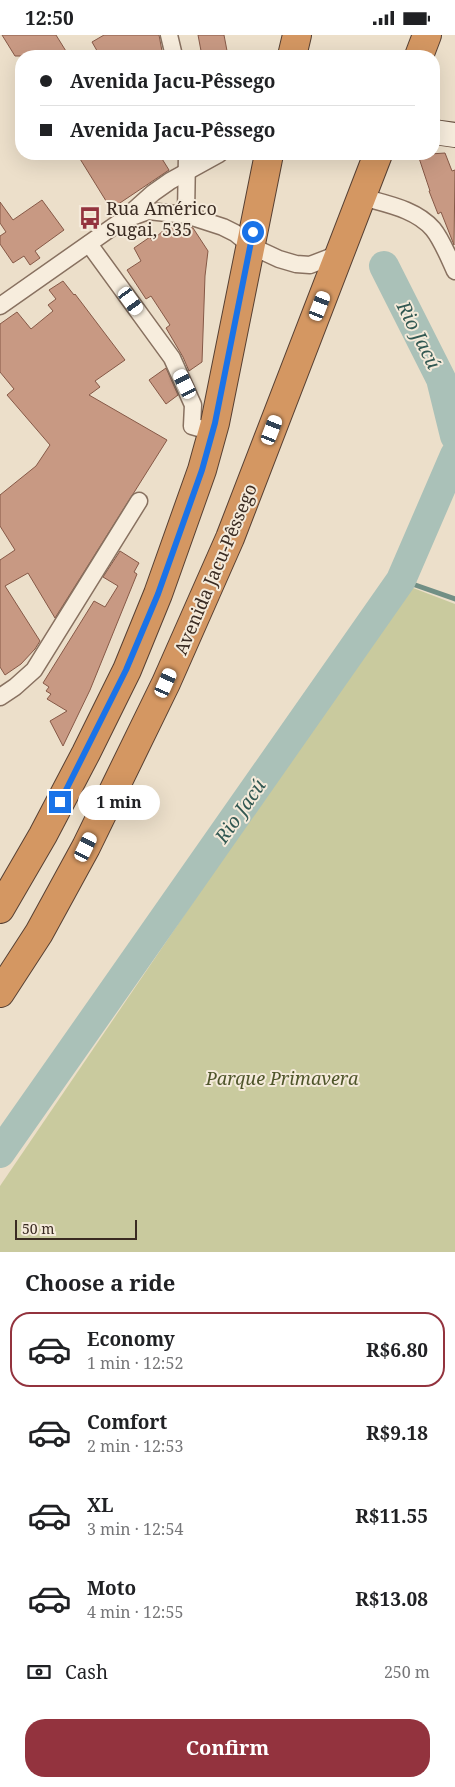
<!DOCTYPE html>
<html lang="en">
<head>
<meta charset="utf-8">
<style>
  :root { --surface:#fff; --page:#f6f6f6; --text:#202124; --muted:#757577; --line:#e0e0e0; --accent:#93333e }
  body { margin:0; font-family:"Noto Serif",serif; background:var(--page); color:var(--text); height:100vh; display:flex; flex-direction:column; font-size:19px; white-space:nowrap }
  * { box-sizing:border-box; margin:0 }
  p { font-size:16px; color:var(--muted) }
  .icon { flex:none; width:28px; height:28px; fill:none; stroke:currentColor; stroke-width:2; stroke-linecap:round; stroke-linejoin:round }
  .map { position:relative; height:1217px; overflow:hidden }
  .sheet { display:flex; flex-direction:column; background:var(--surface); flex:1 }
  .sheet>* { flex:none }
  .hud { position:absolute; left:15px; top:15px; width:425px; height:110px; border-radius:20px; box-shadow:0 5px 20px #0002; display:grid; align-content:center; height:110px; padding:0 25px; background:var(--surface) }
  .scale { position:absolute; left:15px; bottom:12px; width:122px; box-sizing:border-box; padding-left:5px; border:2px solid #3a2b22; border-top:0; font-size:14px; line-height:18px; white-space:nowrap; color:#3a2b22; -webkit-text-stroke:4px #f4eada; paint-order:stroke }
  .end { position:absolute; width:22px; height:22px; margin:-11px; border:6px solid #1a73e8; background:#fff; box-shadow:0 0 0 2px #fff }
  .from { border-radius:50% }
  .bubble { position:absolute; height:35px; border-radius:18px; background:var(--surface); box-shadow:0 5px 20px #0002; font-size:16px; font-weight:700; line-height:35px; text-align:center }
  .car { position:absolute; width:15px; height:30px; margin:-15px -8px; border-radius:6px; box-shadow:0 0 4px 1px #0007; background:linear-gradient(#fff 24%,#345 0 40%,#fff 0 76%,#345 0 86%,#fff 0) }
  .hud b { display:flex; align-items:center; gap:18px; height:48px; font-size:19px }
  .hud b+b { border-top:1px solid var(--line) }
  .hud i { width:12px; height:12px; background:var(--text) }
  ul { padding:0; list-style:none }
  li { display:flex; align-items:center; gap:15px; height:75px; margin:0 10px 8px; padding:0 15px; border:2px solid transparent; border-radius:20px }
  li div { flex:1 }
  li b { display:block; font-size:19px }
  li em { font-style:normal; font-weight:700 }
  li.current { border-color:var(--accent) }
  li>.icon { width:45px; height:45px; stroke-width:1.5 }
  h2 { padding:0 25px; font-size:22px; line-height:60px }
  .pay { display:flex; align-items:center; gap:12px; height:55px; padding:0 25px; font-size:19px }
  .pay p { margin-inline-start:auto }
  .cta { display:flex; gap:10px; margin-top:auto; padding:10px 25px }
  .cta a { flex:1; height:58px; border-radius:20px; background:var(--accent); color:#fff; font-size:20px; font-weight:700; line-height:58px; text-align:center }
  .status { display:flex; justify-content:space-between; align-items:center; height:35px; padding:0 25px; background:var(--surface); direction:ltr }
  .status svg { height:14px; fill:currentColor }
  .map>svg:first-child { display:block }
  .green { fill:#c9ca9e }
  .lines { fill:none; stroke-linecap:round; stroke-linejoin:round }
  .stream { stroke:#718f85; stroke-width:5 }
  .river { stroke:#aac1b8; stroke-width:30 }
  .building { fill:#c89983; stroke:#865947 }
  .street-casing { stroke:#887160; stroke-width:19 }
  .secondary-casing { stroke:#6a5242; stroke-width:26 }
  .highway-casing { stroke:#574033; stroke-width:30 }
  .street { stroke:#f7eddd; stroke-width:16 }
  .secondary { stroke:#f7eddd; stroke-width:24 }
  .highway { stroke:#d49762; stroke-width:28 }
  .route { stroke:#1a73e8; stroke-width:6 }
  .labels { text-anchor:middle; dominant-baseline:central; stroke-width:4; stroke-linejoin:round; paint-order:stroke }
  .poi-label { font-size:18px; fill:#3a2b22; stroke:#f4eada; text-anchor:start }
  .street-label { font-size:18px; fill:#3a2b22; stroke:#f4eada }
  .park-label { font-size:18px; font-style:italic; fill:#4e552a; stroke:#f4eada }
  .water-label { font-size:19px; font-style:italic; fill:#325852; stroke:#f4eada }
</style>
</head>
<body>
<div class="status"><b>12:50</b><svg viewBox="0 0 49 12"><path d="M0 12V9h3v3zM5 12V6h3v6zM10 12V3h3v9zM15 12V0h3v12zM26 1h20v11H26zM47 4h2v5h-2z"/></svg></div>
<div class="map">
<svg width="455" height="1217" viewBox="0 0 455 1217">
  <rect width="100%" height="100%" fill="#ecdfca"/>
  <!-- green -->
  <polygon class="green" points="408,551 455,569 455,1217 0,1217 0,1151"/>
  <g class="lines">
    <!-- stream -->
    <polyline class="stream" points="401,545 455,564"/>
    <!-- river -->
    <g class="river">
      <polyline points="384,231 441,344 455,401"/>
      <polyline points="0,1118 401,545 455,420"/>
    </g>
  </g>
  <!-- building -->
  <g class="building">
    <polygon points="2,0 56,0 69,21 15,21"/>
    <polygon points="104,0 159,0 162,16 153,21 100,21 92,7"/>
    <polygon points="198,0 224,0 228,21 202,21"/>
    <polygon points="445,118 452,136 455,135 454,210 441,177 438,179 429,156 430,156 419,123 430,119"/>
    <polygon points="77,119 159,119 169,135 111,174"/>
    <polygon points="42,165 64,195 35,216 40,223 30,230 24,221 13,228 0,209 0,201 6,197 0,188 0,167 13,185"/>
    <polygon points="178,189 193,193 208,216 205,241 202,327 189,336 183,322 166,293 170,290 151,261 146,264 127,235 141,226 134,213 150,202 152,206 168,191"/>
    <polygon points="63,246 74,260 75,259 125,325 95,346 100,352 89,360 167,405 55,583 28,538 5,551 40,606 35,614 21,629 5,640 0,632 0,525 15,515 0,491 0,460 36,431 50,410 7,360 14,354 0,337 0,289 17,277 31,294 53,276 48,270 56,264 49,255"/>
    <polygon points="166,333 178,360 166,369 149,345"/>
    <polygon points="120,516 139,528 134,537 137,539 90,655 63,711 50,686 67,676 47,664 51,659 46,656 49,652 43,648 94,566 105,572 118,551 103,542"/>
  </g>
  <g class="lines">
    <defs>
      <g id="street">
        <polyline points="169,0 174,21"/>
        <path d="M362,162c24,7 54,12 71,32 9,11 16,29 22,42"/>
        <polyline points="186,180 187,119"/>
        <polyline points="129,183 148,176 186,180 223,192 235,198 251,211 279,224 296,229 310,230 341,218"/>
        <polyline points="89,209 172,323 193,370 192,391 213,397"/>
        <polyline points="0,271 124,184 153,158 170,146 219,119"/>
        <polyline points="0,662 15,652 34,635 139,466"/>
      </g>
      <polyline id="secondary" points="434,97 455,100"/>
      <g id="highway">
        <polyline points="292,21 297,0"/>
        <polyline points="419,21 427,0"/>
        <polyline points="0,874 43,800 86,718 127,635 158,559 202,435 215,388 269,119"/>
        <polyline points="0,958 39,898 86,812 166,648 230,503 378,119"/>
      </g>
    </defs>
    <!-- street casing -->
    <use href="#street" class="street-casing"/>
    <!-- secondary casing -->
    <use href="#secondary" class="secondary-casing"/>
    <!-- highway casing -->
    <use href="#highway" class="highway-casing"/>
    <!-- street -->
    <use href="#street" class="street"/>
    <!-- secondary -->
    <use href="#secondary" class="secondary"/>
    <!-- highway -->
    <use href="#highway" class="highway"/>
  </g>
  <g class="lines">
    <!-- route -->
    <polyline class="route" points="60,767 126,635 158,559 202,435 215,388 253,197"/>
  </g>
  <!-- icons -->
  <defs>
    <symbol id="bus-bare" viewBox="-9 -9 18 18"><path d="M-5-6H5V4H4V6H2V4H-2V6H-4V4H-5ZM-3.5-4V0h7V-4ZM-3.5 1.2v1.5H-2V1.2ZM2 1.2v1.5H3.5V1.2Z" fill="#93333e" stroke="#f4eada" stroke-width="2.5" paint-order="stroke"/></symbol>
  </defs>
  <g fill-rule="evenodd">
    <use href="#bus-bare" x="74" y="167" width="32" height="32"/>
  </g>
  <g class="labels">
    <!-- poi labels -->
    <g class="poi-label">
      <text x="106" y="173">Rua Américo<tspan x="106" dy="21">Sugai, 535</tspan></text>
    </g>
    <!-- street labels -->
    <g class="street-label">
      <text transform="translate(215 534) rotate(-67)">Avenida Jacu-Pêssego</text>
    </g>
    <!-- park labels -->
    <g class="park-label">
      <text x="282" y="1043">Parque Primavera</text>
    </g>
    <!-- water labels -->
    <g class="water-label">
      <text transform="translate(419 300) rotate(63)">Rio Jacú</text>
      <text transform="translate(240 776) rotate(-55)">Rio Jacú</text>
    </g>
  </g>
</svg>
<div class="scale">50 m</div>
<i class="end from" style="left:253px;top:197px"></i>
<i class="end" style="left:60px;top:767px"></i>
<div class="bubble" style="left:78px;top:750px;width:82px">1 min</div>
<i class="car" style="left:131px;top:266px;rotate:144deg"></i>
<i class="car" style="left:320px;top:271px;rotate:21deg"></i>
<i class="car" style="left:185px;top:349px;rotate:334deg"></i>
<i class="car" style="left:272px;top:395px;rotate:21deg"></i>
<i class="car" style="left:166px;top:648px;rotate:24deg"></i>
<i class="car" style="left:86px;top:812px;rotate:26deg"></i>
<div class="hud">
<b><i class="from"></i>Avenida Jacu-Pêssego</b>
<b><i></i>Avenida Jacu-Pêssego</b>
</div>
</div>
<section class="sheet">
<h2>Choose a ride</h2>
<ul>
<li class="current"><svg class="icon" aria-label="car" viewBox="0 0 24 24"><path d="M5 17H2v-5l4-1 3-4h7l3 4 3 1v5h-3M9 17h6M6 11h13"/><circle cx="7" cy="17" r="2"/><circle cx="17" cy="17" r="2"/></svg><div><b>Economy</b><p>1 min · 12:52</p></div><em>R$6.80</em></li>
<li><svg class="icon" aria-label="car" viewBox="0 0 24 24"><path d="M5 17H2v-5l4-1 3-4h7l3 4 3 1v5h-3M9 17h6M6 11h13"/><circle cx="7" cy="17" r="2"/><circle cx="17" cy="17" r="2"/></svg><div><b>Comfort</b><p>2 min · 12:53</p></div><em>R$9.18</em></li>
<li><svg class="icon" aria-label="car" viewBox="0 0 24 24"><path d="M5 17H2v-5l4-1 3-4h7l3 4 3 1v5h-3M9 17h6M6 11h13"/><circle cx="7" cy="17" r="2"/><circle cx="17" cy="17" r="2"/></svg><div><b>XL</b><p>3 min · 12:54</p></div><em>R$11.55</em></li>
<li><svg class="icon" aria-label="car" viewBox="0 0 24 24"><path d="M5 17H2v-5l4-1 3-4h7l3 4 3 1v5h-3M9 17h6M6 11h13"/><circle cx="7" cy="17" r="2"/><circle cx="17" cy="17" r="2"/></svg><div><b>Moto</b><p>4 min · 12:55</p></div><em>R$13.08</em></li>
</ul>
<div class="pay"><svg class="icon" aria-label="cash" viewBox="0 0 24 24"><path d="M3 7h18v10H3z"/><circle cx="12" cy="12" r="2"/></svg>Cash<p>250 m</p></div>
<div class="cta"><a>Confirm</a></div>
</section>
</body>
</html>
